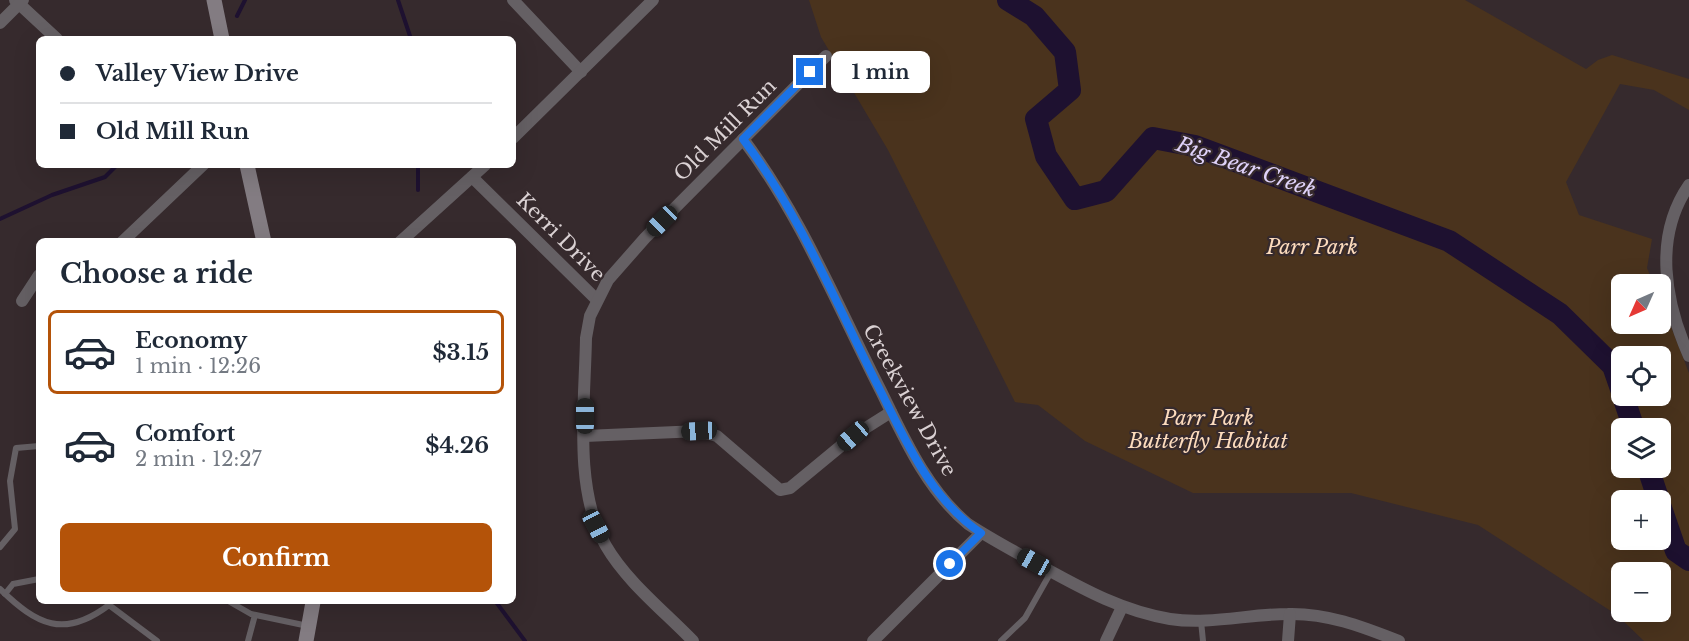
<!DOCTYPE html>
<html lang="en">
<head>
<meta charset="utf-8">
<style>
  :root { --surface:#fff; --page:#f6f6f7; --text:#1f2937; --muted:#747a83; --line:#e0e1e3; --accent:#b45309 }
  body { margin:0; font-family:"Libre Baskerville",serif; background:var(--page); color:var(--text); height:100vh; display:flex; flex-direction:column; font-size:22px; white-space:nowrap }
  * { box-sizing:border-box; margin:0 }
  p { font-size:20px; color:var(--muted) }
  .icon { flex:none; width:33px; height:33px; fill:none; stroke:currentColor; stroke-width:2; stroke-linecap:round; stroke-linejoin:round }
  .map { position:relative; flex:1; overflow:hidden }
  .panel { position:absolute; left:36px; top:238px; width:480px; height:366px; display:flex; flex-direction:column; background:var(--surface); border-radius:9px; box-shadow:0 6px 24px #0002 }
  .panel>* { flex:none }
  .hud { position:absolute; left:36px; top:36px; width:480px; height:132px; border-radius:9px; box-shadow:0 6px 24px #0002; display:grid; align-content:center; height:132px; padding:0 24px; background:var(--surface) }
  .needle { width:39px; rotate:225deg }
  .controls { position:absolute; left:1611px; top:274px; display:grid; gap:12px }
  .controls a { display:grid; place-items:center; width:60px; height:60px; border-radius:9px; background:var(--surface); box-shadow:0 6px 24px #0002; font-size:30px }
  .end { position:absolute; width:27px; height:27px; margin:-14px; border:8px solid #1a73e8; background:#fff; box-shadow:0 0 0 3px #fff }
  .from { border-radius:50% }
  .bubble { position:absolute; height:42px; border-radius:9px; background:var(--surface); box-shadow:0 6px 24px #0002; font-size:20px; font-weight:800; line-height:42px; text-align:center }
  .car { position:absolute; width:18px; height:36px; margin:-18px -9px; border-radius:8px; box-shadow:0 0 4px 2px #0007; background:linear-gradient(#222 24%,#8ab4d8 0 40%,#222 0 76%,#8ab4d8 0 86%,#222 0) }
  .hud b { display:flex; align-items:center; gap:21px; height:57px; font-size:22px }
  .hud b+b { border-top:2px solid var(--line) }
  .hud i { width:15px; height:15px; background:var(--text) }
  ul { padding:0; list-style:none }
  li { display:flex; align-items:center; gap:18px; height:84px; margin:0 12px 9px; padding:0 12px; border:3px solid transparent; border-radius:9px }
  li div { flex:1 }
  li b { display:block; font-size:22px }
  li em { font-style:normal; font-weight:800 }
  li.on { border-color:var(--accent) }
  li>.icon { width:54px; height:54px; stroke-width:1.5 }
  h2 { padding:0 24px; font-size:27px; line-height:72px }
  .primary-button { display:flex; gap:12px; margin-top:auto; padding:12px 24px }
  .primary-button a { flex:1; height:69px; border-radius:9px; background:var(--accent); color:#fff; font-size:24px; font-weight:800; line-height:69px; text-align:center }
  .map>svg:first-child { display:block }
  .green { fill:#4a331d; fill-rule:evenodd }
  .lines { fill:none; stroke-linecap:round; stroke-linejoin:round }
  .stream { stroke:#1e1130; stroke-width:4 }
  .river { stroke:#1e1130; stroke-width:22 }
  .lane { stroke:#656064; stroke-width:6 }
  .street { stroke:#656064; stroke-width:12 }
  .secondary { stroke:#837c82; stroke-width:15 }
  .route { stroke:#1a73e8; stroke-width:8 }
  .labels { text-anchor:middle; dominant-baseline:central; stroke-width:4.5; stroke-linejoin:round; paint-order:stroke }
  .street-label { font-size:20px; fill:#dad1d3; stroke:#362a2d }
  .park-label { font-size:20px; font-style:italic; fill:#fcdbbd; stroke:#362a2d }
  .water-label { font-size:21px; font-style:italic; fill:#e0d3fa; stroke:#362a2d }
</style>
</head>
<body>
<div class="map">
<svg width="1689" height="641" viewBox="0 0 1689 641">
  <rect width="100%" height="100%" fill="#362a2d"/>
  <!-- green -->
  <path class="green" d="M809,0h656l121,69 12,-9 14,-5 77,24v31l-35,-20 -34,-6 -54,98 13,33 73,24 -5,29 7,17h-32v39h38l1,-23 28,72v268h-45l-27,-26 -139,-90 -127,-32h-158l-108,-52 -47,-36 -23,-3 -127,-252 -67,-113zM1622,357h38v39h-38zM1622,429h38v39h-38zM1622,501h38v39h-38zM1622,573h38v39h-38z"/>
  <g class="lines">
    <!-- stream -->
    <g class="stream">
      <polyline points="398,0 411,39"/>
      <polyline points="237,16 245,0"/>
      <polyline points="418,190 418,165"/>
      <polyline points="0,219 52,195 105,177 117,165"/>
      <polyline points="496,602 525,641"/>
    </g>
    <!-- river -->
    <g class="river">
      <polyline points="1008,0 1034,16 1065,52 1070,90 1036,119 1046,156 1075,199 1106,191 1153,138 1195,146 1449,241 1560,314 1613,366 1622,392"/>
      <polyline points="1623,396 1634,429"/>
      <polyline points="1648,468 1659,501"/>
      <polyline points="1660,505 1676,551 1689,560"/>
    </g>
    <!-- lane -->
    <g class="lane">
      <polyline points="0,547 15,529 10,481 16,448 39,446"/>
      <path d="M0,589c37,36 64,50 109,16l48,36"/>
      <polyline points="5,594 13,584 39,579"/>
      <polyline points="230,602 251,614 308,626"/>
      <polyline points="1201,621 1203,641"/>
      <polyline points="248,641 255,615"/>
      <polyline points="1001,641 1025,618 1051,572"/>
    </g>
    <!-- street -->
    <g class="street">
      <polyline points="15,0 57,39"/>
      <polyline points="513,0 581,72"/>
      <polyline points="0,23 23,0"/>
      <polyline points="513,138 653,0"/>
      <path d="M743,139c57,75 95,168 138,252 23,47 46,99 87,133 23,15 47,28 71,41 42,23 82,46 131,54 39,6 79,-5 118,-5 40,-1 75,13 111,27"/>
      <polyline points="472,177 597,300"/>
      <path d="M1689,185c-36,52 -24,117 0,171"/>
      <polyline points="122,242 203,165"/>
      <polyline points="400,242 485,165"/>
      <polyline points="22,301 39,275"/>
      <polyline points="585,436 699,431 717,436 780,490 790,488 853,436 891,412"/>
      <path d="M693,641c-29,-30 -66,-59 -87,-95 -33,-56 -21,-144 -20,-208l4,-22 18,-36 37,-42 181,-182"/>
      <polyline points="873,641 981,533"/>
      <polyline points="1106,641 1122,607"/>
      <polyline points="1288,641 1290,614"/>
    </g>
    <!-- secondary -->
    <g class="secondary">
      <polyline points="214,0 222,39"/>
      <polyline points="247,165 264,242"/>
      <polyline points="306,641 313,602"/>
    </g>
  </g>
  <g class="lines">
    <!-- route -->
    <path class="route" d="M810,72l-67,67c56,74 93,164 135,247 27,53 52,113 103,147l-31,31"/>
  </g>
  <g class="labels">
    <!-- street labels -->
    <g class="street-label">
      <text transform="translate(725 130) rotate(-45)">Old Mill Run</text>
      <text transform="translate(561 237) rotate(45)">Kerri Drive</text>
      <text transform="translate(910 400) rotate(61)">Creekview Drive</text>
    </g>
    <!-- park labels -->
    <g class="park-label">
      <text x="1312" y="247">Parr Park</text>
      <text x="1208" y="418">Parr Park<tspan x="1208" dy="23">Butterfly Habitat</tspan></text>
    </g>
    <!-- water labels -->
    <g class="water-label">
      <text transform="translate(1246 167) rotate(19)">Big Bear Creek</text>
    </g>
  </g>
</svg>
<div class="controls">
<a><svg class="needle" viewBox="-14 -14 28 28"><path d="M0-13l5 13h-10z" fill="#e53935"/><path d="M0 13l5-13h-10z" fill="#747a83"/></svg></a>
<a><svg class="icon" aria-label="locate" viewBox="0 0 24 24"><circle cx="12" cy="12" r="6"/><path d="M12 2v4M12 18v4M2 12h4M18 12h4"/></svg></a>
<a><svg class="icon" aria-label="layers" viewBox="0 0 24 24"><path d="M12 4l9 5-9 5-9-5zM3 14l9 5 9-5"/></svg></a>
<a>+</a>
<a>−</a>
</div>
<i class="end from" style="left:950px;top:564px"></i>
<i class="end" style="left:810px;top:72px"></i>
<div class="bubble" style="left:831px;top:51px;width:99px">1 min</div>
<i class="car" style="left:662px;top:221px;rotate:225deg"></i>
<i class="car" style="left:585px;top:416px;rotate:0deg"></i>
<i class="car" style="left:699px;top:431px;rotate:267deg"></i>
<i class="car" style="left:853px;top:436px;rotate:229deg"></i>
<i class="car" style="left:596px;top:526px;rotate:152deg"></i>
<i class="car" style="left:1034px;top:562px;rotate:299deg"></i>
<div class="hud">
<b><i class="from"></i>Valley View Drive</b>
<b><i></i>Old Mill Run</b>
</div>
<section class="panel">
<h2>Choose a ride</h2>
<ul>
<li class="on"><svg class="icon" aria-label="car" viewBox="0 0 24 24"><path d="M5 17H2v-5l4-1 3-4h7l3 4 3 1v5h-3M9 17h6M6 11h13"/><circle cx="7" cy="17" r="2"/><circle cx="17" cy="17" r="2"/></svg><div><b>Economy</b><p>1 min · 12:26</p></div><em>$3.15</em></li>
<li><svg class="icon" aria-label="car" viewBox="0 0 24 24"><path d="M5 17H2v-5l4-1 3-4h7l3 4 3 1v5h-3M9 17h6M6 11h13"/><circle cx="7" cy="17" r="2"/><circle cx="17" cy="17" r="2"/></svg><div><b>Comfort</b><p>2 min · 12:27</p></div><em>$4.26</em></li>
</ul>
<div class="primary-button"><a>Confirm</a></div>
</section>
</div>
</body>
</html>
